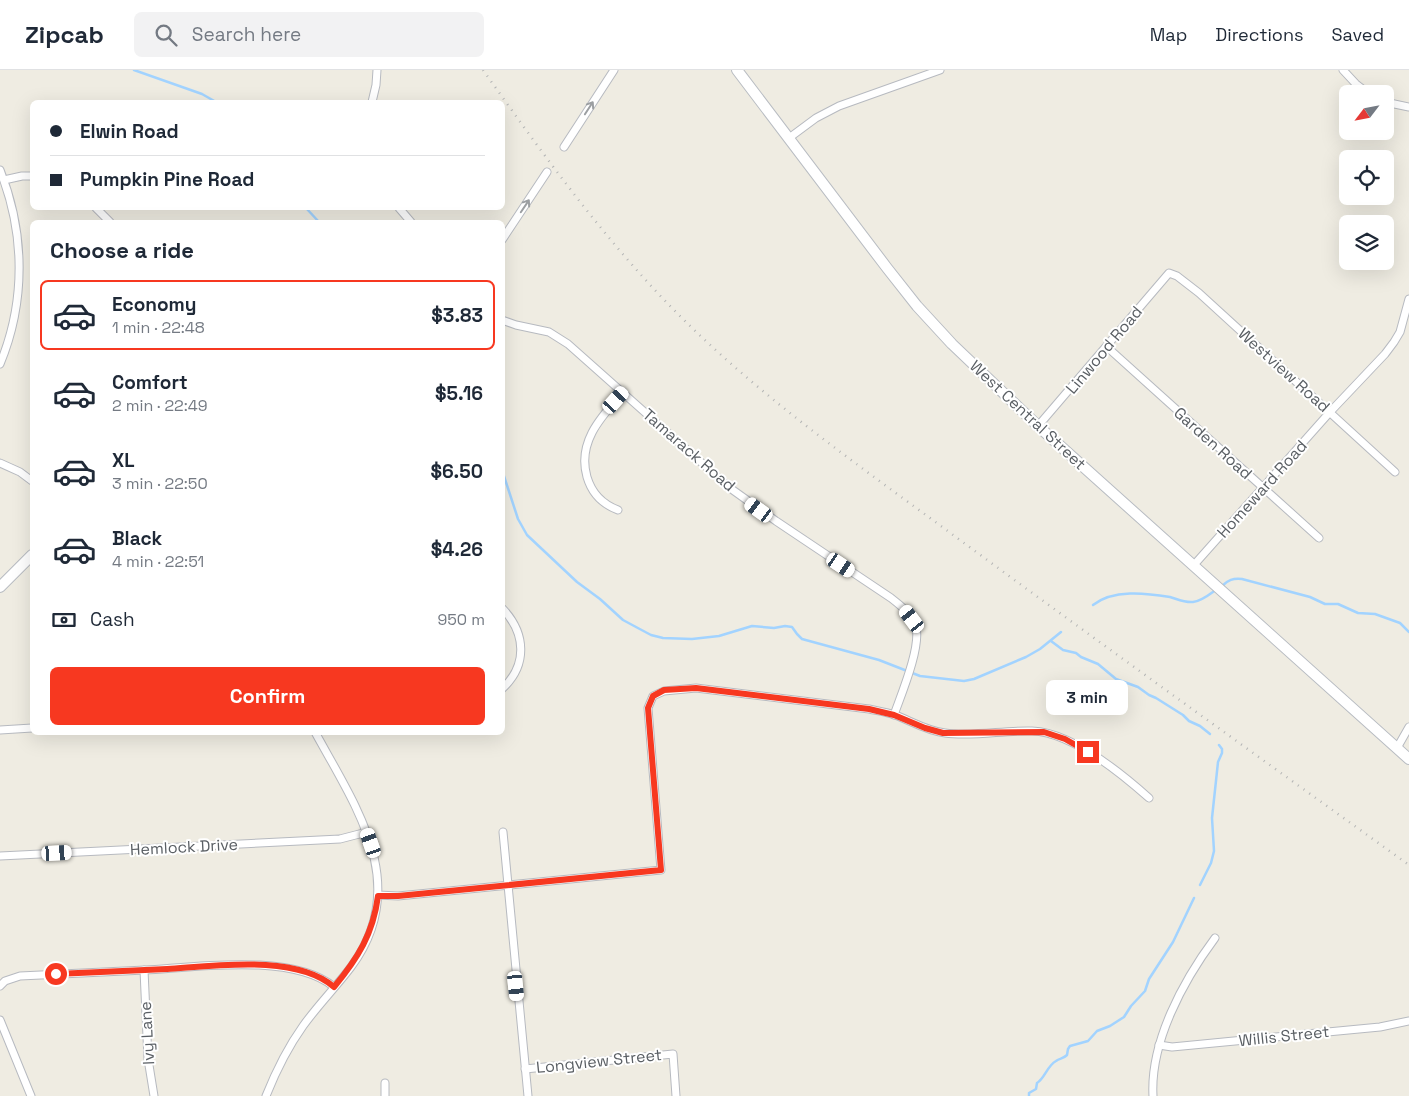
<!DOCTYPE html>
<html lang="en">
<head>
<meta charset="utf-8">
<style>
  :root { --surface:#fff; --page:#f2f2f3; --text:#1f2937; --muted:#747a83; --line:#e0e1e3; --accent:#f73820 }
  body { margin:0; font-family:"Space Grotesk",sans-serif; background:var(--page); color:var(--text); height:100vh; display:flex; flex-direction:column; font-size:19px; white-space:nowrap }
  * { box-sizing:border-box; margin:0 }
  p { font-size:16px; color:var(--muted) }
  .icon { flex:none; width:28px; height:28px; fill:none; stroke:currentColor; stroke-width:2; stroke-linecap:round; stroke-linejoin:round }
  .map { position:relative; flex:1; overflow:hidden }
  .side { position:absolute; left:30px; top:150px; width:475px; height:515px; display:flex; flex-direction:column; background:var(--surface); border-radius:8px; box-shadow:0 5px 20px #0002 }
  .side>* { flex:none }
  .guide { position:absolute; left:30px; top:30px; width:475px; height:110px; border-radius:8px; box-shadow:0 5px 20px #0002; display:grid; align-content:center; height:110px; padding:0 20px; background:var(--surface) }
  .needle { width:32px; rotate:238deg }
  .buttons { position:absolute; left:1339px; top:15px; display:grid; gap:10px }
  .buttons a { display:grid; place-items:center; width:55px; height:55px; border-radius:8px; background:var(--surface); box-shadow:0 5px 20px #0002; font-size:25px }
  .end { position:absolute; width:22px; height:22px; margin:-11px; border:6px solid #f73820; background:#fff; box-shadow:0 0 0 2px #fff }
  .from { border-radius:50% }
  .bubble { position:absolute; height:35px; border-radius:8px; background:var(--surface); box-shadow:0 5px 20px #0002; font-size:16px; font-weight:700; line-height:35px; text-align:center }
  .car { position:absolute; width:15px; height:30px; margin:-15px -8px; border-radius:6px; box-shadow:0 0 4px 1px #0007; background:linear-gradient(#fff 24%,#345 0 40%,#fff 0 76%,#345 0 86%,#fff 0) }
  .guide b { display:flex; align-items:center; gap:18px; height:48px; font-size:19px }
  .guide b+b { border-top:1px solid var(--line) }
  .guide i { width:12px; height:12px; background:var(--text) }
  ul { padding:0; list-style:none }
  li { display:flex; align-items:center; gap:15px; height:70px; margin:0 10px 8px; padding:0 10px; border:2px solid transparent; border-radius:8px }
  li div { flex:1 }
  li b { display:block; font-size:19px }
  li em { font-style:normal; font-weight:700 }
  li.current { border-color:var(--accent) }
  li>.icon { width:45px; height:45px; stroke-width:1.5 }
  h2 { padding:0 20px; font-size:22px; line-height:60px }
  .pay { display:flex; align-items:center; gap:12px; height:55px; padding:0 20px; font-size:19px }
  .pay p { margin-inline-start:auto }
  .button { display:flex; gap:10px; margin-top:auto; padding:10px 20px }
  .button a { flex:1; height:58px; border-radius:8px; background:var(--accent); color:#fff; font-size:20px; font-weight:700; line-height:58px; text-align:center }
  header { display:flex; align-items:center; gap:30px; box-sizing:border-box; height:70px; padding:0 25px; background:var(--surface); border-bottom:1px solid var(--line) }
  header strong { font-size:24px }
  nav { display:flex; gap:28px; margin-inline-start:auto; font-size:18px }
  .search { width:350px; height:45px; background:var(--page); display:flex; align-items:center; gap:12px; box-sizing:border-box; padding:0 18px; border-radius:8px; color:var(--muted); font-size:19px }
  .map>svg:first-child { display:block }
  .lines { fill:none; stroke-linecap:round; stroke-linejoin:round }
  .stream { stroke:#a2d3ff; stroke-width:2.5 }
  .street-casing { stroke:#b7bac0; stroke-width:9 }
  .secondary-casing { stroke:#b8bcc2; stroke-width:12 }
  .street { stroke:#fff; stroke-width:7 }
  .secondary { stroke:#fff; stroke-width:10 }
  .rail { stroke:#b4b5b5; stroke-width:2.5; stroke-dasharray:1 6; stroke-linecap:butt }
  .oneway { stroke:#9c9fa2 }
  .route { stroke:#f73820; stroke-width:6 }
  .labels { text-anchor:middle; dominant-baseline:central; stroke-width:4; stroke-linejoin:round; paint-order:stroke }
  .street-label { font-size:16px; fill:#5a5f64; stroke:#fff }
</style>
</head>
<body>
<header>
<strong>Zipcab</strong>
<div class="search"><svg class="icon" aria-label="search" viewBox="0 0 24 24"><circle cx="10" cy="10" r="6"/><path d="M15 15l6 6"/></svg>Search here</div>
<nav><a>Map</a><a>Directions</a><a>Saved</a></nav>
</header>
<div class="map">
<svg width="1409" height="1026" viewBox="0 0 1409 1026">
  <rect width="100%" height="100%" fill="#efece2"/>
  <g class="lines">
    <!-- stream -->
    <g class="stream">
      <polyline points="134,0 202,24 216,32"/>
      <polyline points="306,138 319,152"/>
      <polyline points="502,400 518,449 527,465 577,512 600,529 623,550 636,557 651,565 663,568 692,569 719,566 752,556 774,558 785,556 792,557 797,564 802,569 879,590 920,606 964,611 974,609 1026,587 1040,579 1061,562"/>
      <path d="M1222,516c6,-6 11,-8 20,-7l68,18 15,7h13l20,9 17,1 25,9 9,9"/>
      <path d="M1093,535c20,-16 53,-12 77,-8 7,2 15,6 23,5 9,-1 17,-8 24,-13"/>
      <polyline points="1051,571 1063,580 1076,583 1081,587 1098,594 1116,609 1138,617 1149,625 1156,628 1183,645 1189,651 1200,656 1210,664"/>
      <polyline points="1200,815 1211,793 1214,781 1212,748 1218,692 1222,683 1222,679 1219,675"/>
      <path d="M1029,1026v-3l7,-4 1,-6c8,-5 10,-17 19,-22 4,-3 7,-2 11,-6l1,-6 2,-3 18,-5 9,-10 13,-5 14,-9 7,-11 14,-15 4,-12 24,-37 21,-44"/>
    </g>
    <defs>
      <g id="street">
        <polyline points="1343,0 1356,14 1369,24"/>
        <polyline points="372,32 376,15 377,0"/>
        <polyline points="1385,32 1409,37"/>
        <polyline points="789,68 816,48 839,36 940,0"/>
        <polyline points="564,77 614,0"/>
        <path d="M0,100c25,63 26,131 0,194"/>
        <polyline points="4,110 22,106 32,106"/>
        <polyline points="96,138 110,152"/>
        <polyline points="399,138 411,152"/>
        <polyline points="502,170 547,102"/>
        <path d="M502,250l14,5 33,7 19,12 162,144 46,33 115,77c9,7 22,17 25,29 5,21 -15,68 -22,88"/>
        <polyline points="1107,277 1319,468"/>
        <polyline points="1038,356 1169,203 1177,206 1199,223 1395,402"/>
        <polyline points="0,393 20,402 32,411"/>
        <path d="M618,440c-16,-6 -26,-16 -31,-33 -10,-35 14,-60 36,-85"/>
        <polyline points="1193,496 1330,342 1385,284 1394,272 1400,262 1409,229"/>
        <path d="M502,538c24,25 26,57 0,81"/>
        <polyline points="0,660 32,658"/>
        <polyline points="1397,678 1409,657"/>
        <polyline points="503,762 528,1026"/>
        <polyline points="0,786 340,769 367,762"/>
        <path d="M378,825l20,1 263,-26 -13,-162 5,-12 11,-5 32,-3 173,21c9,2 17,3 26,6 16,6 32,16 50,18 28,4 59,-3 87,-2 39,1 89,42 117,67"/>
        <polyline points="144,900 148,989 154,1026"/>
        <path d="M0,916l5,-5 15,-5c42,-2 84,-4 125,-6 52,-3 148,-17 189,17"/>
        <polyline points="0,950 31,1026"/>
        <polyline points="1159,975 1172,977 1380,957 1409,951"/>
        <polyline points="525,999 673,984 676,1026"/>
        <path d="M266,1026c10,-25 22,-49 37,-70 15,-21 33,-39 48,-59 61,-82 5,-160 -36,-235"/>
        <polyline points="385,1026 385,1013"/>
        <path d="M1153,1026c-3,-54 30,-115 62,-158"/>
      </g>
      <g id="secondary">
        <polyline points="737,0 887,198 917,236 952,274 1038,356 1409,689"/>
        <polyline points="0,517 32,485"/>
      </g>
    </defs>
    <!-- street casing -->
    <use href="#street" class="street-casing"/>
    <!-- secondary casing -->
    <use href="#secondary" class="secondary-casing"/>
    <!-- street -->
    <use href="#street" class="street"/>
    <!-- secondary -->
    <use href="#secondary" class="secondary"/>
    <!-- rail -->
    <path class="rail" d="M483,0c62,87 125,175 201,250 85,84 184,152 280,223 147,108 296,215 445,322"/>
  </g>
  <!-- one-way arrows -->
  <defs><path id="oneway-shaft" d="M-6 0H5M1.5-3L5.5 0L1.5 3" fill="none" stroke-width="1.6" stroke-linecap="round" stroke-linejoin="round" transform="scale(1.25)"/></defs>
  <g class="oneway">
    <use href="#oneway-shaft" transform="translate(589 38) rotate(-57)"/>
    <use href="#oneway-shaft" transform="translate(525 136) rotate(-56)"/>
  </g>
  <g class="lines">
    <!-- route -->
    <path class="route" d="M56,904c37,-2 74,-3 111,-5 47,-3 129,-15 167,18 24,-29 39,-53 44,-91h20l263,-26 -13,-162 5,-12 11,-6 32,-2 173,21 25,6 31,13 18,5 101,-1 21,7 23,13"/>
  </g>
  <g class="labels">
    <!-- street labels -->
    <g class="street-label">
      <text transform="translate(1104 280) rotate(-50)">Linwood Road</text>
      <text transform="translate(1284 300) rotate(42)">Westview Road</text>
      <text transform="translate(1028 345) rotate(43)">West Central Street</text>
      <text transform="translate(1213 373) rotate(42)">Garden Road</text>
      <text transform="translate(689 380) rotate(41)">Tamarack Road</text>
      <text transform="translate(1262 419) rotate(-48)">Homeward Road</text>
      <text transform="translate(184 777) rotate(-3)">Hemlock Drive</text>
      <text transform="translate(147 963) rotate(-93)">Ivy Lane</text>
      <text transform="translate(1284 966) rotate(-6)">Willis Street</text>
      <text transform="translate(599 991) rotate(-6)">Longview Street</text>
    </g>
  </g>
</svg>
<div class="buttons">
<a><svg class="needle" viewBox="-14 -14 28 28"><path d="M0-13l5 13h-10z" fill="#e53935"/><path d="M0 13l5-13h-10z" fill="#747a83"/></svg></a>
<a><svg class="icon" aria-label="locate" viewBox="0 0 24 24"><circle cx="12" cy="12" r="6"/><path d="M12 2v4M12 18v4M2 12h4M18 12h4"/></svg></a>
<a><svg class="icon" aria-label="layers" viewBox="0 0 24 24"><path d="M12 4l9 5-9 5-9-5zM3 14l9 5 9-5"/></svg></a>
</div>
<i class="end from" style="left:56px;top:904px"></i>
<i class="end" style="left:1088px;top:682px"></i>
<div class="bubble" style="left:1046px;top:610px;width:82px">3 min</div>
<i class="car" style="left:616px;top:330px;rotate:42deg"></i>
<i class="car" style="left:759px;top:440px;rotate:306deg"></i>
<i class="car" style="left:841px;top:495px;rotate:124deg"></i>
<i class="car" style="left:912px;top:549px;rotate:323deg"></i>
<i class="car" style="left:371px;top:773px;rotate:341deg"></i>
<i class="car" style="left:57px;top:783px;rotate:87deg"></i>
<i class="car" style="left:516px;top:916px;rotate:174deg"></i>
<div class="guide">
<b><i class="from"></i>Elwin Road</b>
<b><i></i>Pumpkin Pine Road</b>
</div>
<section class="side">
<h2>Choose a ride</h2>
<ul>
<li class="current"><svg class="icon" aria-label="car" viewBox="0 0 24 24"><path d="M5 17H2v-5l4-1 3-4h7l3 4 3 1v5h-3M9 17h6M6 11h13"/><circle cx="7" cy="17" r="2"/><circle cx="17" cy="17" r="2"/></svg><div><b>Economy</b><p>1 min · 22:48</p></div><em>$3.83</em></li>
<li><svg class="icon" aria-label="car" viewBox="0 0 24 24"><path d="M5 17H2v-5l4-1 3-4h7l3 4 3 1v5h-3M9 17h6M6 11h13"/><circle cx="7" cy="17" r="2"/><circle cx="17" cy="17" r="2"/></svg><div><b>Comfort</b><p>2 min · 22:49</p></div><em>$5.16</em></li>
<li><svg class="icon" aria-label="car" viewBox="0 0 24 24"><path d="M5 17H2v-5l4-1 3-4h7l3 4 3 1v5h-3M9 17h6M6 11h13"/><circle cx="7" cy="17" r="2"/><circle cx="17" cy="17" r="2"/></svg><div><b>XL</b><p>3 min · 22:50</p></div><em>$6.50</em></li>
<li><svg class="icon" aria-label="car" viewBox="0 0 24 24"><path d="M5 17H2v-5l4-1 3-4h7l3 4 3 1v5h-3M9 17h6M6 11h13"/><circle cx="7" cy="17" r="2"/><circle cx="17" cy="17" r="2"/></svg><div><b>Black</b><p>4 min · 22:51</p></div><em>$4.26</em></li>
</ul>
<div class="pay"><svg class="icon" aria-label="cash" viewBox="0 0 24 24"><path d="M3 7h18v10H3z"/><circle cx="12" cy="12" r="2"/></svg>Cash<p>950 m</p></div>
<div class="button"><a>Confirm</a></div>
</section>
</div>
</body>
</html>
